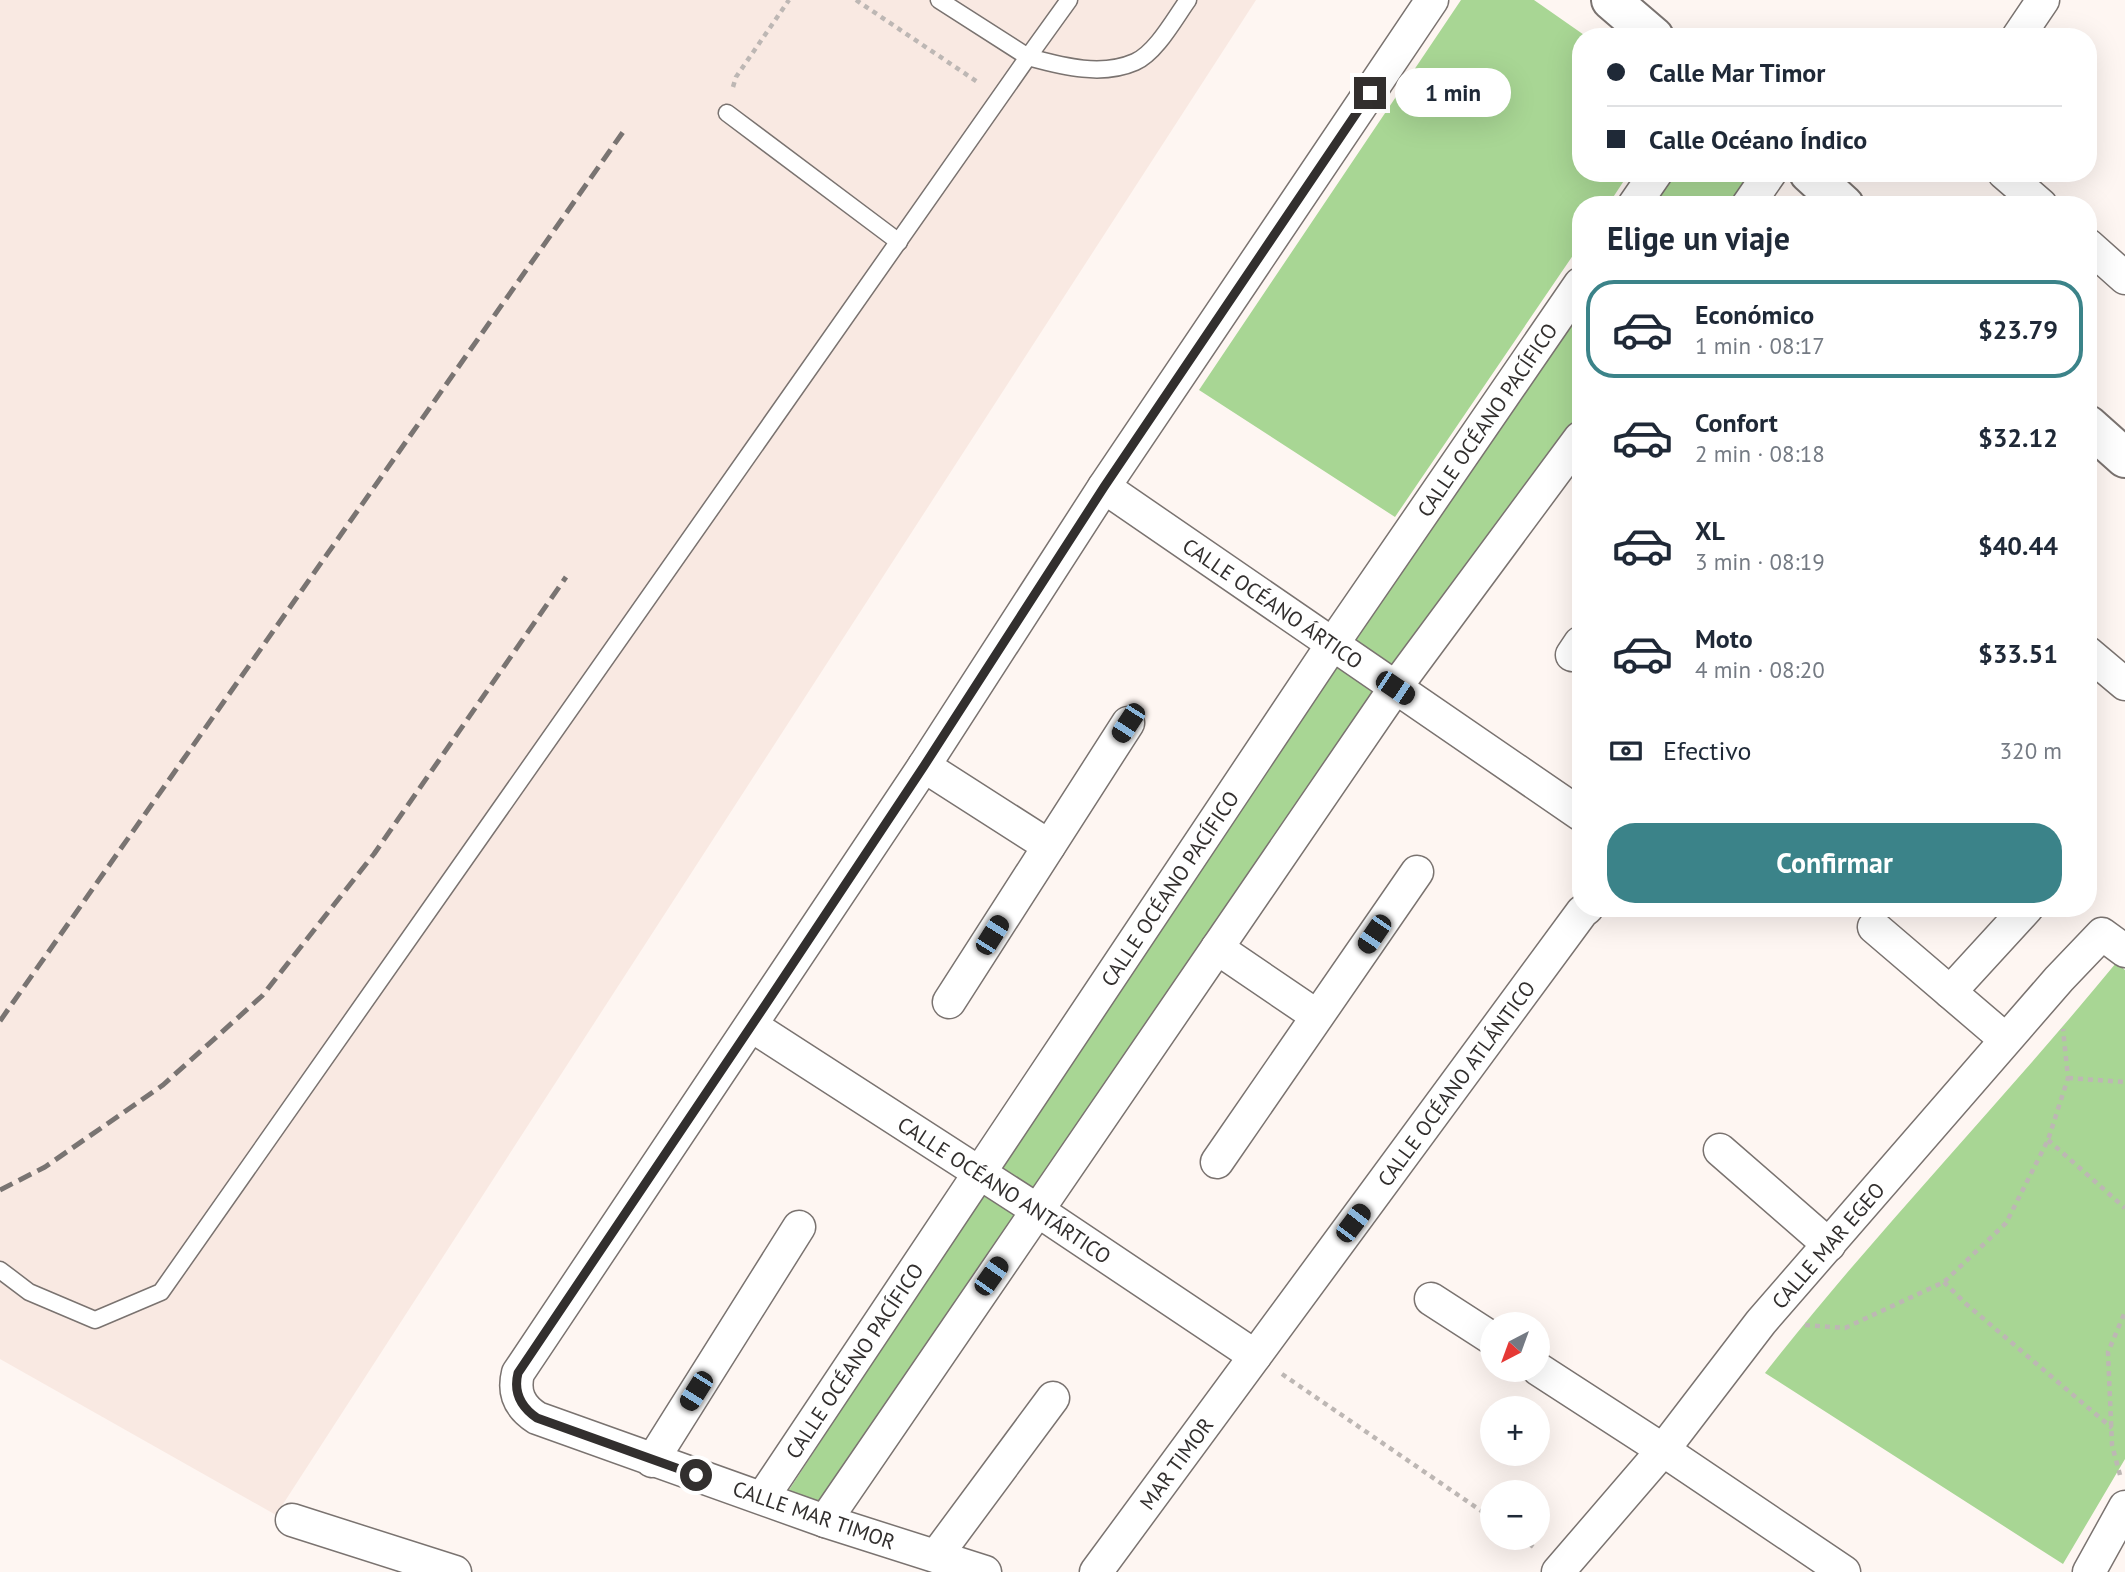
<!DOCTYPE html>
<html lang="es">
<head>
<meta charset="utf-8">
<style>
  :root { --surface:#fff; --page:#f2f2f3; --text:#1f2937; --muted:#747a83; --line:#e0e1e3; --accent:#3b8389 }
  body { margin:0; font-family:"PT Sans",sans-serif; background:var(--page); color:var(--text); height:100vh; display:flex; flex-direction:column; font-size:26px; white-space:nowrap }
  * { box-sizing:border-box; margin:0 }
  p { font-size:23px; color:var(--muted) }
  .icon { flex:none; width:38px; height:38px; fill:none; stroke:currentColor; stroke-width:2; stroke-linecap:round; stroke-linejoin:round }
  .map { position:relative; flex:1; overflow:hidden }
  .details { position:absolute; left:1572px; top:196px; width:525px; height:721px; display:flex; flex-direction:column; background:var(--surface); border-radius:28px; box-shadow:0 7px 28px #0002 }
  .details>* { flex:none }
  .top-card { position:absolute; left:1572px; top:28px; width:525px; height:154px; border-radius:28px; box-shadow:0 7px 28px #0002; display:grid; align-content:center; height:154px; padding:0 35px; background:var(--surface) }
  .needle { width:46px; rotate:221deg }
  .tools { position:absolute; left:1480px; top:1312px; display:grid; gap:14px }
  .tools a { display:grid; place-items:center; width:70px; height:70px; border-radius:50%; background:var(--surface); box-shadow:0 7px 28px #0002; font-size:35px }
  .end { position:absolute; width:32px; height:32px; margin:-16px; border:9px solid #322f2e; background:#fff; box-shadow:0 0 0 4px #fff }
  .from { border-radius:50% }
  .bubble { position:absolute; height:49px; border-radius:24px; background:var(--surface); box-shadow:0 7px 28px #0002; font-size:23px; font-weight:600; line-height:49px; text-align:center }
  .car { position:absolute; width:21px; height:42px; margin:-21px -10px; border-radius:9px; box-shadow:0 0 5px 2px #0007; background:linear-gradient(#222 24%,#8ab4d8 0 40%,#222 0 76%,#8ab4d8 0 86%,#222 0) }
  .top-card b { display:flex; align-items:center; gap:24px; height:66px; font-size:26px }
  .top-card b+b { border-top:2px solid var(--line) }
  .top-card i { width:18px; height:18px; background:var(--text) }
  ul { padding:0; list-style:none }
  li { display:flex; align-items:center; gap:21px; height:98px; margin:0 14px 10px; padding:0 21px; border:4px solid transparent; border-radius:28px }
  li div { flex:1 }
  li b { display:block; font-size:26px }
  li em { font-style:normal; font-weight:600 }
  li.current { border-color:var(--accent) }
  li>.icon { width:63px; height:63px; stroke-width:1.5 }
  h2 { padding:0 35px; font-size:32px; line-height:84px }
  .pay { display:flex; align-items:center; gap:18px; height:77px; padding:0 35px; font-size:26px }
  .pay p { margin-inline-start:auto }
  .primary-button { display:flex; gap:14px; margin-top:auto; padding:14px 35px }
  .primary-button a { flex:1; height:80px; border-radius:28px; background:var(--accent); color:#fff; font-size:28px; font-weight:600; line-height:80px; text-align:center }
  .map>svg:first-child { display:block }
  .built { fill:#f9e9e2 }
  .green { fill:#a8d694 }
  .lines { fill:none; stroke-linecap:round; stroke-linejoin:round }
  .lane-casing { stroke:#7a7370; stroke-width:19 }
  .street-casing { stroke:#7a7370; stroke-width:35 }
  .secondary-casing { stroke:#7a7370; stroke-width:42 }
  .path { stroke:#bdb7b4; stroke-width:4.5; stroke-dasharray:5 5; stroke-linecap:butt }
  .lane { stroke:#fff; stroke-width:16 }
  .street { stroke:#fff; stroke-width:32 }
  .secondary { stroke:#fff; stroke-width:38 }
  .rail { stroke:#797472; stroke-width:5; stroke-dasharray:14 7; stroke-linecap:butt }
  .route { stroke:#322f2e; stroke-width:9 }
  .labels { text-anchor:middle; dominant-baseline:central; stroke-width:7; stroke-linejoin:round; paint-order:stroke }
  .street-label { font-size:21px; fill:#322f2e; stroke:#fff }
</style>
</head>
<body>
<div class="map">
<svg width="2125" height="1572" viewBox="0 0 2125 1572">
  <rect width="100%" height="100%" fill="#fef6f2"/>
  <!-- built -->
  <polygon class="built" points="0,0 1256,0 276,1515 0,1359"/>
  <!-- green -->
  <g class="green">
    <polygon points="1461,0 1534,0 1587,37 1580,37 1580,173 1629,173 1608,205 1580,205 1580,245 1395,517 1199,390"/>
    <polygon points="1671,173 1741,173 1748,179 1729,205 1649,205"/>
    <polygon points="1580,303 1580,415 1393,678 819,1506 787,1493 1342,644"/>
    <path d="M2116,963l9,7v489l-62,105 -298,-191c111,-142 237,-271 351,-410z"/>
  </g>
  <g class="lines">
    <defs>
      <g id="lane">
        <path d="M1069,0l-41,57c34,9 73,20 107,5 21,-9 40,-44 53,-62"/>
        <polyline points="727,113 899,242"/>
        <polyline points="0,1270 29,1292 95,1320 161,1292 1028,57 939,0"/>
      </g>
      <g id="street">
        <polyline points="2018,37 2043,0"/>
        <polyline points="2004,173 2041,205"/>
        <polyline points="1634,205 1656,173"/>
        <polyline points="1748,205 1770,173"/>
        <polyline points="2088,245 2125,278"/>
        <path id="s1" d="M1104,487l476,327"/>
        <polyline points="2088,653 2125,684"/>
        <polyline points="1572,655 1580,643"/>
        <polyline points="924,766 1049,846"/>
        <polyline points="1874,927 2005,1039"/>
        <polyline points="1217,948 1317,1016"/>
        <polyline points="1950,992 2027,908"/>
        <polyline points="949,1002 1128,723"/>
        <path id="s2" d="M752,1026l285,184 218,146"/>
        <polyline points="1720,1150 1829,1245"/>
        <polyline points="1217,1162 1417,872"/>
        <polyline points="1431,1299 1493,1339"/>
        <polyline points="1538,1369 1663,1450 1844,1572"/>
        <polyline points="652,1461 799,1227"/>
        <path id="s3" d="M763,1497l569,-852 248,-361"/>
        <polyline points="292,1520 455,1572"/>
        <polyline points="825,1521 1395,688 1580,438"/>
        <polyline points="936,1556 1053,1398"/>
        <path d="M985,1572l-160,-51 -288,-103c-17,-11 -24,-25 -19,-45l406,-607 180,-279 328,-487"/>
        <path id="s4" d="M1096,1572l486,-660 5,-4"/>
        <path id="s5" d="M1558,1572l105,-122 98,-128 298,-343 43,-45 23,17"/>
        <polyline points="2089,1572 2125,1507"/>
      </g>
      <g id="secondary">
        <polyline points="1611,0 1654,37"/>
        <polyline points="1809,173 1844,205"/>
        <polyline points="2088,425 2125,458"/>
      </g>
    </defs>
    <!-- lane casing -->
    <use href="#lane" class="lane-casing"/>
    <!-- street casing -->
    <use href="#street" class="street-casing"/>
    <!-- secondary casing -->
    <use href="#secondary" class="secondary-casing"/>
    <!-- path -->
    <g class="path">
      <polyline points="856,0 979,83"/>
      <polyline points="733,87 736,77 789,0"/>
      <polyline points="2068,1078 2125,1082"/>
      <polyline points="2048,1140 2125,1208"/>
      <polyline points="1944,1282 1965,1303 2112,1428"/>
      <polyline points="1805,1325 1845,1328 1944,1282 2006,1223 2048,1140 2068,1078 2063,1029"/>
      <polyline points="1282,1374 1493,1519"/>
      <polyline points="2120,1475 2112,1445 2108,1352 2125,1312"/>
      <polyline points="1521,1538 1535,1548"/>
    </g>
    <!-- lane -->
    <use href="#lane" class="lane"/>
    <!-- street -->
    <use href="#street" class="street"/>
    <!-- secondary -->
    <use href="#secondary" class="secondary"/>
    <!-- rail -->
    <g class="rail">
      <polyline points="0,1021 623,132"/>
      <polyline points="0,1190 45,1167 163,1085 262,996 374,854 566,577"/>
    </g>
  </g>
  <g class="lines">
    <!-- route -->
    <path class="route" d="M696,1475l-159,-57c-16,-11 -24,-25 -19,-45l248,-369 158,-238 180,-279 266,-394"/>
  </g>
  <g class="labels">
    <!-- street labels -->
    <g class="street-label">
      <text stroke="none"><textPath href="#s3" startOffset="1298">CALLE OCÉANO PACÍFICO</textPath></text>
      <text stroke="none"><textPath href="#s1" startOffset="205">CALLE OCÉANO ÁRTICO</textPath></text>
      <text stroke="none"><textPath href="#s3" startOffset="732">CALLE OCÉANO PACÍFICO</textPath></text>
      <text stroke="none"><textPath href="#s4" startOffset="607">CALLE OCÉANO ATLÁNTICO</textPath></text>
      <text stroke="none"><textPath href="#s2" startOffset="301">CALLE OCÉANO ANTÁRTICO</textPath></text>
      <text stroke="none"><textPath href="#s5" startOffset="424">CALLE MAR EGEO</textPath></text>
      <text stroke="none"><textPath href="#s3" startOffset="164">CALLE OCÉANO PACÍFICO</textPath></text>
      <text stroke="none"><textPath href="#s4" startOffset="135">MAR TIMOR</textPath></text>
      <text transform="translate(814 1515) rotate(19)">CALLE MAR TIMOR</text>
    </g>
  </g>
</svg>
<div class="tools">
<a><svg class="needle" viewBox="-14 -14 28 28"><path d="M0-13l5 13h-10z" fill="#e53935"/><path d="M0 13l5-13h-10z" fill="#747a83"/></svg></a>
<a>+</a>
<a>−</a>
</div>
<i class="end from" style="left:696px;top:1475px"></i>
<i class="end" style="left:1370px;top:93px"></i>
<div class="bubble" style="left:1395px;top:68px;width:116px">1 min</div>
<i class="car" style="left:1395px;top:688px;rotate:124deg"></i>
<i class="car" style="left:1128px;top:723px;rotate:213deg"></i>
<i class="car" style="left:1374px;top:934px;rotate:214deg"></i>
<i class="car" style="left:992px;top:935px;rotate:32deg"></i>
<i class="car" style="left:1353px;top:1223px;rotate:37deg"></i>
<i class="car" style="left:991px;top:1276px;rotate:35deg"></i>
<i class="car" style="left:696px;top:1391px;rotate:212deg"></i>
<div class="top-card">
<b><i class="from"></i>Calle Mar Timor</b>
<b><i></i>Calle Océano Índico</b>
</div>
<section class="details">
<h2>Elige un viaje</h2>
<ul>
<li class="current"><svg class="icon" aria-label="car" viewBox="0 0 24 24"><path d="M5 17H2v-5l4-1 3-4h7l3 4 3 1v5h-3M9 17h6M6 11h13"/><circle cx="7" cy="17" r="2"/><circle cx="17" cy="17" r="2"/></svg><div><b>Económico</b><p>1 min · 08:17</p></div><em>$23.79</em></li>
<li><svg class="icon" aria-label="car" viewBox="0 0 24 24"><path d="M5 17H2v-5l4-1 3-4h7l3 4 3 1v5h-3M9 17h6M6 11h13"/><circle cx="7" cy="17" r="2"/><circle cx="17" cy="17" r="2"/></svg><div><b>Confort</b><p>2 min · 08:18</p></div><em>$32.12</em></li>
<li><svg class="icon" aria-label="car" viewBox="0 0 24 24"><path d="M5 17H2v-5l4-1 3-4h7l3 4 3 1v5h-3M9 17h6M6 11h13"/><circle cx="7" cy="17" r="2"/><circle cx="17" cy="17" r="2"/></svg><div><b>XL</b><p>3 min · 08:19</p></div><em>$40.44</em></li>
<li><svg class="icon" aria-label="car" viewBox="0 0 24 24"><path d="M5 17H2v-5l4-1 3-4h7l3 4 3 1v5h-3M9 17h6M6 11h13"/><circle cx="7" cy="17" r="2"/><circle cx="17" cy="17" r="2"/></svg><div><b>Moto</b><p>4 min · 08:20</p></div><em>$33.51</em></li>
</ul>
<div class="pay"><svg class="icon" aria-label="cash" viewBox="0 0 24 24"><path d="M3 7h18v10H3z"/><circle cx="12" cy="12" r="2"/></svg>Efectivo<p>320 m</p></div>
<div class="primary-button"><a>Confirmar</a></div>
</section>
</div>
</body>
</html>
